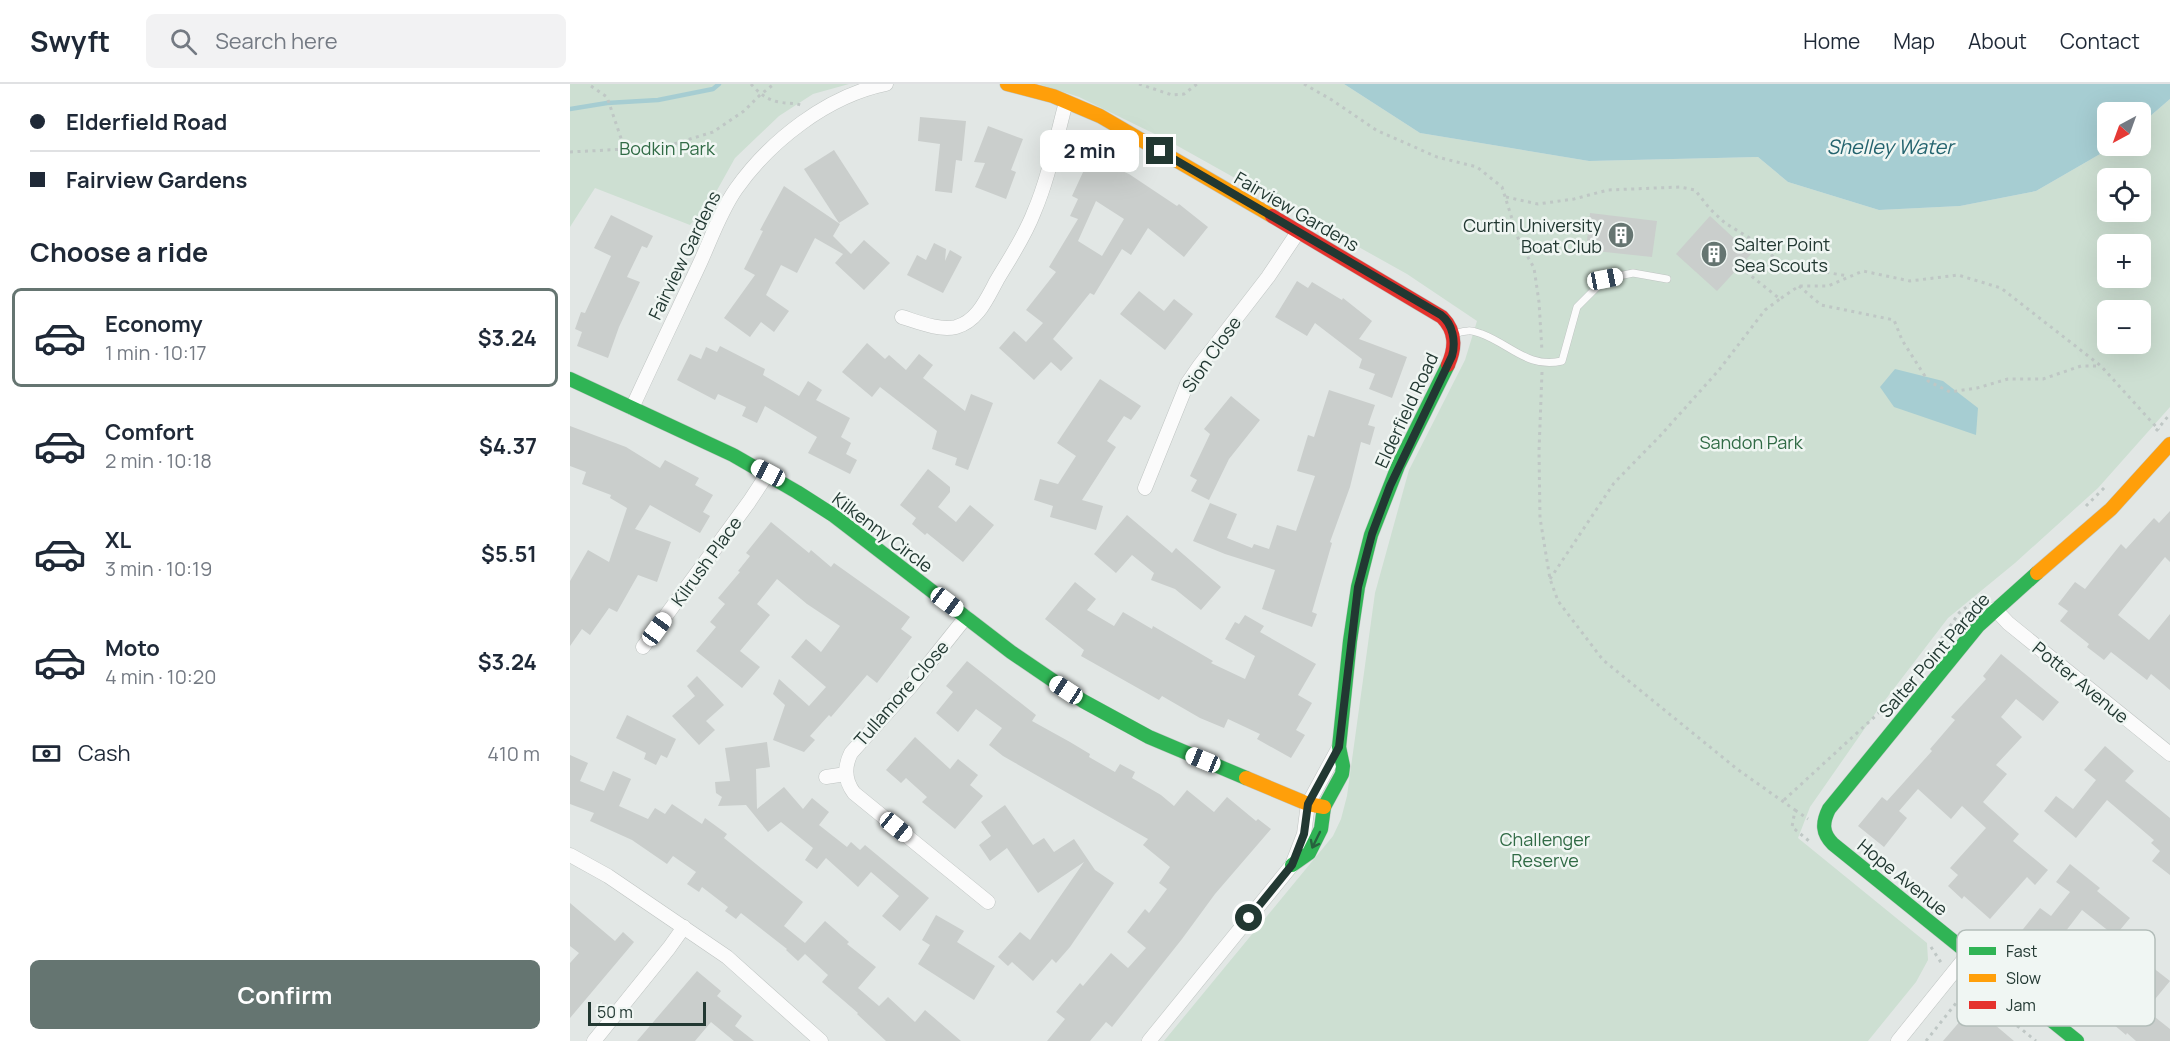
<!DOCTYPE html>
<html lang="en">
<head>
<meta charset="utf-8">
<style>
  :root { --surface:#fff; --page:#f2f2f3; --text:#1f2937; --muted:#747a83; --line:#e0e1e3; --accent:#657571 }
  body { margin:0; font-family:Manrope,sans-serif; background:var(--page); color:var(--text); height:100vh; display:flex; flex-direction:column; font-size:22px; white-space:nowrap }
  * { box-sizing:border-box; margin:0 }
  p { font-size:20px; color:var(--muted) }
  .icon { flex:none; width:33px; height:33px; fill:none; stroke:currentColor; stroke-width:2; stroke-linecap:round; stroke-linejoin:round }
  .map { position:relative; flex:1; overflow:hidden }
  .drawer { display:flex; flex-direction:column; background:var(--surface); width:570px }
  .drawer>* { flex:none }
  .banner { display:grid; align-content:center; height:132px; padding:0 30px; background:var(--surface) }
  .needle { width:39px; rotate:221deg }
  .tools { position:absolute; left:1527px; top:18px; display:grid; gap:12px }
  .tools a { display:grid; place-items:center; width:54px; height:54px; border-radius:9px; background:var(--surface); box-shadow:0 6px 24px #0002; font-size:30px }
  .scale { position:absolute; left:18px; bottom:15px; width:118px; box-sizing:border-box; padding-left:6px; border:3px solid #223832; border-top:0; font-size:16px; line-height:21px; white-space:nowrap; color:#223832; -webkit-text-stroke:4px #f0f6f3; paint-order:stroke }
  .end { position:absolute; width:27px; height:27px; margin:-14px; border:8px solid #223832; background:#fff; box-shadow:0 0 0 3px #fff }
  .from { border-radius:50% }
  .bubble { position:absolute; height:42px; border-radius:9px; background:var(--surface); box-shadow:0 6px 24px #0002; font-size:20px; font-weight:700; line-height:42px; text-align:center }
  .car { position:absolute; width:18px; height:36px; margin:-18px -9px; border-radius:8px; box-shadow:0 0 4px 2px #0007; background:linear-gradient(#fff 24%,#345 0 40%,#fff 0 76%,#345 0 86%,#fff 0) }
  .banner b { display:flex; align-items:center; gap:21px; height:57px; font-size:22px }
  .banner b+b { border-top:2px solid var(--line) }
  .banner i { width:15px; height:15px; background:var(--text) }
  ul { padding:0; list-style:none }
  li { display:flex; align-items:center; gap:18px; height:99px; margin:0 12px 9px; padding:0 18px; border:3px solid transparent; border-radius:9px }
  li div { flex:1 }
  li b { display:block; font-size:22px }
  li em { font-style:normal; font-weight:700 }
  li.active { border-color:var(--accent) }
  li>.icon { width:54px; height:54px; stroke-width:1.5 }
  h2 { padding:0 30px; font-size:27px; line-height:72px }
  .pay { display:flex; align-items:center; gap:15px; height:66px; padding:0 30px; font-size:22px }
  .pay p { margin-inline-start:auto }
  .primary-button { display:flex; gap:12px; margin-top:auto; padding:12px 30px }
  .primary-button a { flex:1; height:69px; border-radius:9px; background:var(--accent); color:#fff; font-size:24px; font-weight:700; line-height:69px; text-align:center }
  header { display:flex; align-items:center; gap:36px; box-sizing:border-box; height:84px; padding:0 30px; background:var(--surface); border-bottom:2px solid var(--line) }
  header strong { font-size:28px }
  nav { display:flex; gap:33px; margin-inline-start:auto; font-size:21px }
  .search { width:420px; height:54px; background:var(--page); display:flex; align-items:center; gap:15px; box-sizing:border-box; padding:0 21px; border-radius:9px; color:var(--muted); font-size:22px }
  main { display:flex; flex:1; min-height:0 }
  .map>svg:first-child { display:block }
  .green { fill:#cddfd2; fill-rule:evenodd }
  .water { fill:#a6cdd2 }
  .lines { fill:none; stroke-linecap:round; stroke-linejoin:round }
  .stream { stroke:#a6cdd2; stroke-width:4.5 }
  .building { fill:#cacecc; fill-rule:evenodd }
  .lane-casing { stroke:#bfc4c2; stroke-width:8 }
  .street-casing { stroke:#bfc4c2; stroke-width:15 }
  .fast-casing { stroke:#bec5c2; stroke-width:15 }
  .slow-casing { stroke:#bec5c2; stroke-width:15 }
  .jam-casing { stroke:#bec5c2; stroke-width:15 }
  .path { stroke:#bfc7c5; stroke-width:3; stroke-dasharray:3 4.5; stroke-linecap:butt }
  .lane { stroke:#fbfbfb; stroke-width:7 }
  .street { stroke:#fbfbfb; stroke-width:14 }
  .fast { stroke:#30b455; stroke-width:14 }
  .slow { stroke:#ff9f0a; stroke-width:14 }
  .jam { stroke:#e5322d; stroke-width:14 }
  .oneway { stroke:#27633e }
  .route { stroke:#223832; stroke-width:8 }
  .labels { text-anchor:middle; dominant-baseline:central; stroke-width:5; stroke-linejoin:round; paint-order:stroke }
  .park-label { font-size:18px; fill:#316b46; stroke:#f0f6f3 }
  .street-label { font-size:18px; fill:#223832; stroke:#f0f6f3 }
  .poi-label { font-size:18px; fill:#223832; stroke:#f0f6f3; text-anchor:end }
  .water-label { font-size:20px; font-style:italic; fill:#23636e; stroke:#f0f6f3 }
  .key { fill:#f0f6f3; stroke:#b2bdb9; stroke-width:1.5 }
  .key-label { font-size:16px; fill:#223832 }
</style>
</head>
<body>
<header>
<strong>Swyft</strong>
<div class="search"><svg class="icon" aria-label="search" viewBox="0 0 24 24"><circle cx="10" cy="10" r="6"/><path d="M15 15l6 6"/></svg>Search here</div>
<nav><a>Home</a><a>Map</a><a>About</a><a>Contact</a></nav>
</header>
<main>
<section class="drawer">
<div class="banner">
<b><i class="from"></i>Elderfield Road</b>
<b><i></i>Fairview Gardens</b>
</div>
<h2>Choose a ride</h2>
<ul>
<li class="active"><svg class="icon" aria-label="car" viewBox="0 0 24 24"><path d="M5 17H2v-5l4-1 3-4h7l3 4 3 1v5h-3M9 17h6M6 11h13"/><circle cx="7" cy="17" r="2"/><circle cx="17" cy="17" r="2"/></svg><div><b>Economy</b><p>1 min · 10:17</p></div><em>$3.24</em></li>
<li><svg class="icon" aria-label="car" viewBox="0 0 24 24"><path d="M5 17H2v-5l4-1 3-4h7l3 4 3 1v5h-3M9 17h6M6 11h13"/><circle cx="7" cy="17" r="2"/><circle cx="17" cy="17" r="2"/></svg><div><b>Comfort</b><p>2 min · 10:18</p></div><em>$4.37</em></li>
<li><svg class="icon" aria-label="car" viewBox="0 0 24 24"><path d="M5 17H2v-5l4-1 3-4h7l3 4 3 1v5h-3M9 17h6M6 11h13"/><circle cx="7" cy="17" r="2"/><circle cx="17" cy="17" r="2"/></svg><div><b>XL</b><p>3 min · 10:19</p></div><em>$5.51</em></li>
<li><svg class="icon" aria-label="car" viewBox="0 0 24 24"><path d="M5 17H2v-5l4-1 3-4h7l3 4 3 1v5h-3M9 17h6M6 11h13"/><circle cx="7" cy="17" r="2"/><circle cx="17" cy="17" r="2"/></svg><div><b>Moto</b><p>4 min · 10:20</p></div><em>$3.24</em></li>
</ul>
<div class="pay"><svg class="icon" aria-label="cash" viewBox="0 0 24 24"><path d="M3 7h18v10H3z"/><circle cx="12" cy="12" r="2"/></svg>Cash<p>410 m</p></div>
<div class="primary-button"><a>Confirm</a></div>
</section>
<div class="map">
<svg width="1600" height="957" viewBox="0 0 1600 957">
  <rect width="100%" height="100%" fill="#e2e7e5"/>
  <!-- green -->
  <g class="green">
    <polygon points="0,0 279,0 243,10 209,32 165,74 141,117 120,141 25,104 0,143"/>
    <path d="M469,0h305l76,49 169,28 169,-4 30,25 91,28 81,-4 76,-15 78,-45h26l1,-22 29,-25v308l-72,81 -83,75 -67,55 -69,90 -69,99 -12,31 129,105 1,17 -12,22 -48,59h-704l169,-205 8,-17 6,-23 28,-203 34,-123 56,-110 12,-39 -70,-47 -240,-134 -88,-43zM1538,94h32v34h-32zM1538,160h32v34h-32zM1538,226h32v34h-32z"/>
  </g>
  <!-- water -->
  <g class="water">
    <polygon points="774,0 1600,0 1600,15 1571,40 1570,28 1538,28 1538,62 1544,62 1466,107 1390,122 1309,126 1218,98 1188,73 1019,77 850,49"/>
    <polygon points="1325,285 1373,297 1408,324 1406,351 1324,323 1310,303"/>
  </g>
  <g class="lines">
    <!-- stream -->
    <polyline class="stream" points="0,25 37,19 88,16 143,5 149,0"/>
  </g>
  <!-- building -->
  <g class="building">
    <polygon points="350,33 396,37 392,77 386,76 382,109 365,107 370,60 348,57"/>
    <polygon points="418,42 453,55 441,86 446,88 436,115 405,103 415,79 404,78"/>
    <polygon points="264,66 299,120 269,139 234,85"/>
    <path d="M520,73l39,17 48,32 2,-2 29,23 -24,30 -36,-29 -17,27 -9,-6 -28,46 -4,-2 -37,46 20,19 -12,13 -10,-9 -17,18 -35,-32 15,-17 12,11 17,-19 -17,-13 30,-38 -7,-5 29,-48 -8,-3 8,-17 -6,-3zM526,117l28,18 -22,37 -24,-15z"/>
    <polygon points="214,102 270,140 263,152 281,170 294,156 320,179 294,206 265,179 273,170 245,154 227,189 211,181 196,211 219,227 204,248 191,238 180,253 154,234 185,191 174,185 193,147 190,146"/>
    <polygon points="1020,129 1087,137 1082,173 1016,166"/>
    <polygon points="41,131 83,152 77,164 72,162 57,193 70,198 49,243 38,274 7,262 12,248 5,245 11,228 15,229 41,172 24,164"/>
    <polygon points="1140,132 1181,170 1147,207 1106,170"/>
    <polygon points="364,159 376,165 375,177 380,166 392,173 373,209 337,191 347,171 356,176"/>
    <polygon points="727,197 738,204 742,198 772,216 773,214 802,237 789,255 837,273 822,314 799,305 805,290 789,284 792,275 745,239 737,252 705,233"/>
    <polygon points="569,207 594,227 604,215 623,230 595,266 550,230"/>
    <polygon points="297,259 315,275 319,271 336,286 349,270 363,281 353,294 395,327 401,310 423,319 398,386 385,381 387,374 362,365 367,347 310,303 302,313 272,288"/>
    <polygon points="150,262 195,285 193,291 229,312 238,297 252,306 246,316 280,334 271,353 281,359 276,370 287,376 280,390 238,369 247,353 195,322 187,339 172,332 176,323 148,310 145,316 107,296 120,270 131,275 136,263 147,268"/>
    <polygon points="530,295 571,322 561,336 554,332 537,357 546,363 512,416 533,422 526,446 480,433 483,422 464,416 470,395 488,400 506,372 487,359"/>
    <polygon points="759,306 805,321 798,341 805,343 800,361 791,358 780,403 760,458 762,459 742,528 747,530 742,543 692,525 705,486 655,470 623,457 640,419 667,430 657,454 682,464 684,460 699,465 707,441 726,447 745,392 727,387 738,351 744,353"/>
    <polygon points="661,312 690,336 659,375 639,416 621,407 627,396 620,392 640,350 634,345"/>
    <polygon points="0,342 56,363 90,384 95,376 129,394 125,401 143,411 133,428 140,432 130,449 80,421 65,445 101,458 87,498 68,491 47,528 39,524 20,551 12,545 0,562 0,497 18,466 39,478 57,424 40,414 41,411 12,400 16,388 0,382"/>
    <polygon points="358,385 380,403 380,408 368,423 386,438 400,421 424,441 393,478 357,449 355,451 342,440 346,434 330,421"/>
    <polygon points="1600,427 1600,478 1595,473 1548,531 1579,556 1600,530 1600,606 1581,590 1577,596 1541,568 1534,576 1517,563 1519,560 1490,537 1498,527 1488,520 1505,498 1515,505 1551,460 1556,465 1584,434 1589,439"/>
    <polygon points="557,431 602,469 606,464 651,503 631,526 605,505 581,496 584,489 562,471 546,489 524,470"/>
    <polygon points="201,438 239,469 241,466 261,483 264,479 340,533 331,545 342,553 307,599 297,591 261,633 259,631 240,652 245,656 234,668 203,656 215,621 203,610 209,595 239,622 256,603 221,573 236,555 251,568 270,542 237,520 207,495 187,520 200,531 170,567 190,583 172,604 126,567 146,543 140,538 155,520 148,514 170,488 168,487 180,472 176,469"/>
    <polygon points="505,498 526,515 517,526 544,542 553,528 582,545 583,542 643,577 641,579 675,595 685,572 655,555 665,538 669,540 675,531 694,542 690,548 746,580 728,611 742,619 726,646 735,651 721,674 687,655 690,650 658,635 654,644 630,634 592,612 589,616 511,572 514,566 475,535"/>
    <polygon points="1431,570 1489,618 1473,637 1446,615 1431,633 1452,653 1426,681 1437,690 1413,718 1449,750 1443,757 1478,786 1465,801 1457,793 1420,835 1394,812 1392,815 1378,802 1388,791 1380,784 1416,744 1392,722 1381,735 1348,705 1329,727 1337,734 1314,763 1288,742 1312,713 1317,717 1362,667 1360,665 1385,636 1381,633 1416,595 1413,592"/>
    <polygon points="397,577 466,631 462,637 500,658 520,670 519,673 545,688 550,680 565,688 562,694 591,711 604,722 617,706 644,728 657,713 686,737 688,735 701,745 645,810 612,855 542,943 536,938 520,957 477,957 495,935 486,928 510,899 513,902 541,869 558,884 576,864 557,848 575,825 579,829 597,805 589,799 600,783 573,761 578,755 433,672 419,661 432,644 406,625 388,648 366,629 383,608 376,602"/>
    <polygon points="127,592 154,621 136,637 145,646 129,661 102,632 125,612 117,602"/>
    <polygon points="57,631 106,655 97,674 91,671 86,681 74,675 76,669 46,654"/>
    <polygon points="345,653 380,685 388,675 408,691 400,701 413,712 385,745 352,718 357,713 336,694 331,699 316,686"/>
    <polygon points="197,658 200,683 186,685 187,725 214,703 233,725 242,714 259,728 249,741 277,763 281,758 290,766 295,761 359,814 330,847 312,832 329,812 301,788 288,803 256,774 247,785 235,776 243,764 211,738 198,748 176,721 148,722 152,713 146,709 145,698 160,697 155,664"/>
    <polygon points="1535,662 1564,687 1555,697 1600,734 1600,791 1582,777 1590,767 1581,759 1584,756 1537,716 1506,754 1474,727 1486,712 1503,725 1526,696 1514,686"/>
    <polygon points="0,671 18,679 10,697 34,707 43,687 61,695 49,722 78,735 85,724 95,730 102,720 132,740 135,734 157,750 154,754 233,818 214,842 235,859 255,837 279,858 277,860 306,883 288,904 309,922 318,913 345,938 355,926 391,957 316,957 287,930 288,929 252,898 258,891 235,870 228,877 216,866 217,865 171,829 166,835 155,827 158,823 132,803 129,808 117,800 126,788 103,772 97,780 62,756 20,737 24,729 0,720"/>
    <polygon points="435,721 463,761 474,754 484,768 504,755 525,786 544,799 500,863 486,879 482,875 463,897 442,878 438,882 428,873 450,848 460,856 514,778 468,809 437,764 420,777 409,761 421,752 411,738"/>
    <polygon points="1500,780 1530,804 1527,807 1560,834 1545,852 1512,826 1472,878 1455,864 1452,868 1441,860 1470,824 1481,832 1500,808 1486,798"/>
    <polygon points="0,819 45,857 53,848 64,858 0,934 0,879 9,869 0,862"/>
    <polygon points="366,831 394,847 387,858 425,882 404,916 348,880 360,861 352,856"/>
    <polygon points="1559,865 1600,897 1576,926 1600,945 1600,957 1566,957 1557,949 1556,951 1509,911 1529,886 1537,893"/>
    <polygon points="127,887 151,907 147,912 172,932 165,942 184,957 164,957 141,938 125,957 67,957"/>
    <polygon points="1404,921 1418,935 1444,957 1373,957"/>
  </g>
  <g class="lines">
    <defs>
      <path id="lane" d="M884,250c4,-1 9,-3 14,-3 4,-1 10,2 14,3 29,11 47,35 80,27l15,-54 28,-28 28,-6 34,6"/>
      <g id="street">
        <path d="M332,233c16,5 37,14 54,10 22,-6 31,-29 41,-47 13,-22 28,-44 37,-68 15,-35 22,-73 32,-110"/>
        <path d="M62,324c22,-48 45,-96 68,-145 11,-24 20,-51 36,-74 34,-48 91,-93 150,-105"/>
        <polyline points="575,404 617,300 630,281 698,193 728,148"/>
        <polyline points="1425,525 1438,539 1600,670"/>
        <path d="M396,533l-55,69 -60,67c-7,14 -6,28 3,40l134,109"/>
        <polyline points="73,563 179,418 198,389"/>
        <polyline points="256,693 276,690"/>
        <polyline points="0,771 38,792 157,873 251,957"/>
        <polyline points="24,957 99,864 114,843"/>
        <polyline points="579,957 722,781 734,750 738,720 769,663"/>
        <polyline points="1328,957 1399,869"/>
      </g>
      <g id="fast">
        <polyline points="0,295 163,371 227,408 263,431 441,568 513,617 579,653 676,694"/>
        <path d="M1467,489l-59,53 -149,183c-7,14 -7,24 4,35l244,197"/>
        <polyline points="722,781 739,769 751,745 754,723 772,690 773,682 769,663 780,557 788,503 801,451 828,382 878,281"/>
      </g>
      <g id="slow">
        <polyline points="437,0 483,12 530,32 702,132"/>
        <polyline points="1467,489 1541,425 1600,360"/>
        <polyline points="676,694 738,720 754,723"/>
      </g>
      <path id="jam" d="M702,132l170,101c14,14 14,30 6,48"/>
    </defs>
    <!-- lane casing -->
    <use href="#lane" class="lane-casing"/>
    <!-- street casing -->
    <use href="#street" class="street-casing"/>
    <!-- fast casing -->
    <use href="#fast" class="fast-casing"/>
    <!-- slow casing -->
    <use href="#slow" class="slow-casing"/>
    <!-- jam casing -->
    <use href="#jam" class="jam-casing"/>
    <!-- path -->
    <g class="path">
      <path d="M181,0c8,9 16,16 28,18 9,2 15,0 24,4"/>
      <polyline points="569,0 602,11 614,10 627,0"/>
      <polyline points="734,0 762,16 806,46 867,73 907,83 932,103 949,157 964,184 969,218 972,267"/>
      <polyline points="21,2 37,13 55,66"/>
      <polyline points="0,68 94,63 143,48 174,27 190,11 204,0"/>
      <polyline points="936,113 968,120 1004,115 1038,106 1110,103 1125,106 1140,125 1155,139 1191,161 1212,181 1278,192"/>
      <polyline points="1170,183 1210,215 1229,202 1258,202 1293,187 1340,197 1388,191 1431,204 1531,282 1589,346"/>
      <polyline points="1229,202 1251,221 1324,236 1332,256 1358,297 1380,308 1407,304 1438,295 1473,295 1511,282 1529,282"/>
      <polyline points="972,288 969,367 970,434 980,495 988,517 1033,576 1167,685 1225,726 1222,743 1239,757"/>
      <polyline points="1586,347 1600,330"/>
      <polyline points="1516,422 1535,403"/>
      <polyline points="980,495 1044,399 1090,352 1149,286 1195,226 1210,215"/>
      <polyline points="1363,567 1389,529 1413,510"/>
      <polyline points="1214,716 1325,614"/>
      <polyline points="1225,726 1238,735"/>
      <polyline points="1361,863 1372,880"/>
      <polyline points="1356,957 1394,909 1403,906 1466,957"/>
    </g>
    <!-- lane -->
    <use href="#lane" class="lane"/>
    <!-- street -->
    <use href="#street" class="street"/>
    <!-- fast -->
    <use href="#fast" class="fast"/>
    <!-- slow -->
    <use href="#slow" class="slow"/>
    <!-- jam -->
    <use href="#jam" class="jam"/>
  </g>
  <!-- one-way arrows -->
  <defs><path id="oneway-shaft" d="M-6 0H5M1.5-3L5.5 0L1.5 3" fill="none" stroke-width="1.6" stroke-linecap="round" stroke-linejoin="round" transform="scale(1.5)"/></defs>
  <use class="oneway" href="#oneway-shaft" transform="translate(746 756) rotate(116)"/>
  <g class="lines">
    <!-- route -->
    <path class="route" d="M590,67l281,164c12,9 15,27 11,41l-62,130 -18,48 -14,53 -19,160 -31,57 -4,30 -12,31 -43,53"/>
  </g>
  <!-- icons -->
  <defs>
    <symbol id="building-disc" viewBox="-11 -11 22 22"><circle r="9.5" fill="#657571" stroke="#f0f6f3"/><path d="M-4-6H4V6H1V3H-1V6H-4ZM-2.5-4.3h1.7v1.8h-1.7ZM.8-4.3h1.7v1.8H.8ZM-2.5-1h1.7V.8h-1.7ZM.8-1h1.7V.8H.8Z" fill="#fff"/></symbol>
  </defs>
  <g fill-rule="evenodd">
    <use href="#building-disc" x="1036" y="136" width="30" height="30"/>
    <use href="#building-disc" x="1129" y="155" width="30" height="30"/>
  </g>
  <g class="labels">
    <!-- park labels -->
    <g class="park-label">
      <text x="97" y="64">Bodkin Park</text>
      <text x="1181" y="358">Sandon Park</text>
      <text x="975" y="755">Challenger<tspan x="975" dy="21">Reserve</tspan></text>
    </g>
    <!-- street labels -->
    <g class="street-label">
      <text transform="translate(727 127) rotate(30)">Fairview Gardens</text>
      <text transform="translate(114 171) rotate(-64)">Fairview Gardens</text>
      <text transform="translate(641 270) rotate(-55)">Sion Close</text>
      <text transform="translate(836 326) rotate(-65)">Elderfield Road</text>
      <text transform="translate(313 448) rotate(37)">Kilkenny Circle</text>
      <text transform="translate(136 477) rotate(-54)">Kilrush Place</text>
      <text transform="translate(1364 571) rotate(-49)">Salter Point Parade</text>
      <text transform="translate(1511 598) rotate(39)">Potter Avenue</text>
      <text transform="translate(331 609) rotate(-49)">Tullamore Close</text>
      <text transform="translate(1333 793) rotate(39)">Hope Avenue</text>
    </g>
    <!-- poi labels -->
    <g class="poi-label">
      <text x="1032" y="141">Curtin University<tspan x="1032" dy="21">Boat Club</tspan></text>
      <text x="1164" y="160" text-anchor="start">Salter Point<tspan x="1164" dy="21">Sea Scouts</tspan></text>
    </g>
    <!-- water labels -->
    <g class="water-label">
      <text x="1320" y="62">Shelley Water</text>
    </g>
  </g>
  <!-- legend -->
  <rect x="1387" y="846" width="198" height="96" rx="9" class="key"/>
  <rect x="1399" y="863" width="27" height="8" fill="#30b455"/>
  <rect x="1399" y="890" width="27" height="8" fill="#ff9f0a"/>
  <rect x="1399" y="917" width="27" height="8" fill="#e5322d"/>
  <g class="key-label">
    <text x="1436" y="873">Fast</text>
    <text x="1436" y="900">Slow</text>
    <text x="1436" y="927">Jam</text>
  </g>
</svg>
<div class="tools">
<a><svg class="needle" viewBox="-14 -14 28 28"><path d="M0-13l5 13h-10z" fill="#e53935"/><path d="M0 13l5-13h-10z" fill="#747a83"/></svg></a>
<a><svg class="icon" aria-label="locate" viewBox="0 0 24 24"><circle cx="12" cy="12" r="6"/><path d="M12 2v4M12 18v4M2 12h4M18 12h4"/></svg></a>
<a>+</a>
<a>−</a>
</div>
<div class="scale">50 m</div>
<i class="end from" style="left:679px;top:834px"></i>
<i class="end" style="left:590px;top:67px"></i>
<div class="bubble" style="left:470px;top:46px;width:99px">2 min</div>
<i class="car" style="left:1035px;top:195px;rotate:79deg"></i>
<i class="car" style="left:198px;top:389px;rotate:298deg"></i>
<i class="car" style="left:377px;top:518px;rotate:127deg"></i>
<i class="car" style="left:87px;top:545px;rotate:36deg"></i>
<i class="car" style="left:496px;top:606px;rotate:303deg"></i>
<i class="car" style="left:633px;top:676px;rotate:292deg"></i>
<i class="car" style="left:326px;top:743px;rotate:129deg"></i>
</div>
</main>
</body>
</html>
